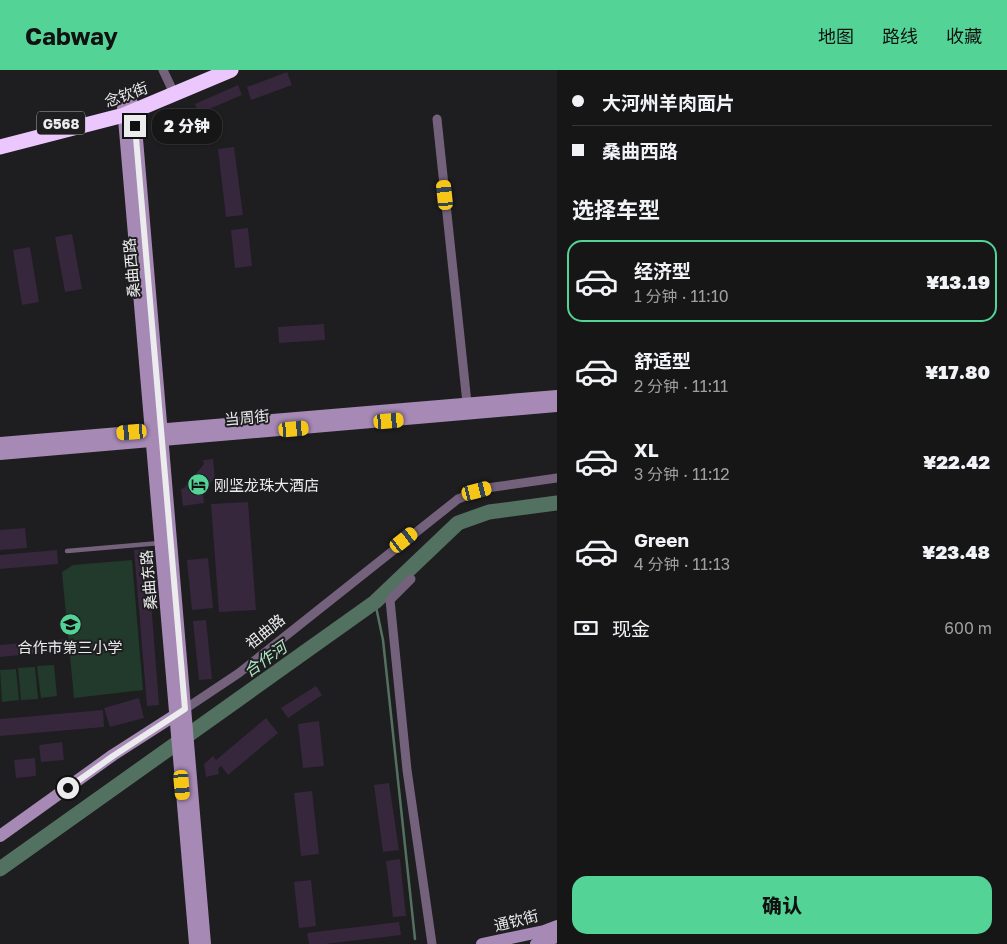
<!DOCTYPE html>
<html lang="zh">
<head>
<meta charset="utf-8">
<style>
  :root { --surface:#161617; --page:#232324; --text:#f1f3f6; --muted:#9e9fa1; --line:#353536; --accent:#53d396 }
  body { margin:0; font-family:"Golos Text","Noto Sans SC",sans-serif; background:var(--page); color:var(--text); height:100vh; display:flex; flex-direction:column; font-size:19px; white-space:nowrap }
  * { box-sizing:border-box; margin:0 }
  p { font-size:16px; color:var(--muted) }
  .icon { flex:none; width:28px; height:28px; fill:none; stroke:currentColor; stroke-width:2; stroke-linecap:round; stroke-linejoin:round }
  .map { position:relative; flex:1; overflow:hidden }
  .panel { display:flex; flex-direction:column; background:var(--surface); width:450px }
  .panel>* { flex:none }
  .guide { display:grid; align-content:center; height:110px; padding:0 15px; background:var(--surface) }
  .end { position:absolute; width:22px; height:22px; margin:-11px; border:6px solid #ecebed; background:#111; box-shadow:0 0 0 2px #111 }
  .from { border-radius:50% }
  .bubble { position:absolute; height:35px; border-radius:15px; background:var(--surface); box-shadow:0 1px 4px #0004,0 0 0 1px var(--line); font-size:16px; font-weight:800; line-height:35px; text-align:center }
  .car { position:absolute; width:15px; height:30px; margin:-15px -8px; border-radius:6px; box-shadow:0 0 4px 1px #0007; background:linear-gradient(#f5c518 24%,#345 0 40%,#f5c518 0 76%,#345 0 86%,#f5c518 0) }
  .guide b { display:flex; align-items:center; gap:18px; height:48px; font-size:19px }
  .guide b+b { border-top:1px solid var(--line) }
  .guide i { width:12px; height:12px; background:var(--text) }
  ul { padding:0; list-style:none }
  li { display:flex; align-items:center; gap:15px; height:82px; margin:0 10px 8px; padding:0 5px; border:2px solid transparent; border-radius:15px }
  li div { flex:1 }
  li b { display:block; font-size:19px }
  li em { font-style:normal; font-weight:800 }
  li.active { border-color:var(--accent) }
  li>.icon { width:45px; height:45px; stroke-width:1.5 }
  h2 { padding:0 15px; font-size:22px; line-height:60px }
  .pay { display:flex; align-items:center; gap:12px; height:55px; padding:0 15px; font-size:19px }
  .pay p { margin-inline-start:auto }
  .cta { display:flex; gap:10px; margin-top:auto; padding:10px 15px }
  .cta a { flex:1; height:58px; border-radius:15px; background:var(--accent); color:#111; font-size:20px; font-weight:800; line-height:58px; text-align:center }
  header { display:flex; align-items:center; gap:30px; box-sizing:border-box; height:70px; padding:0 25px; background:var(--accent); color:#111 }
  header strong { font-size:24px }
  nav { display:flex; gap:28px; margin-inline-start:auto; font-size:18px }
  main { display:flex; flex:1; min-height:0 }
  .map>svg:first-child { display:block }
  .green { fill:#213a2c }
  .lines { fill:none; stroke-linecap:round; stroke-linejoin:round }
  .stream { stroke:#537160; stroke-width:2.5 }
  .river { stroke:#537160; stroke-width:15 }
  .building { fill:#36273d }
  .lane { stroke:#74627d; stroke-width:4.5 }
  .street { stroke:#74627d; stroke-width:9 }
  .secondary { stroke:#a689b5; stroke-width:12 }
  .highway { stroke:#ebc7fe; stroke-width:15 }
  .route { stroke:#ecebed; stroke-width:6 }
  .labels { text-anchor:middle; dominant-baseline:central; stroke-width:4; stroke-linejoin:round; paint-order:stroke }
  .shield { fill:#1e1d1f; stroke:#aeadaf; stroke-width:1 }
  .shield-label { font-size:14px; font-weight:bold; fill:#ecebed }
  .street-label { font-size:15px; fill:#ecebed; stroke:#1e1d1f }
  .poi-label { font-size:15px; fill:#ecebed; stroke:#1e1d1f; text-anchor:start }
  .water-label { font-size:16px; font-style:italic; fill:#b0e9c9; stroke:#1e1d1f }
</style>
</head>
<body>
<header>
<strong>Cabway</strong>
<nav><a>地图</a><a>路线</a><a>收藏</a></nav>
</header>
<main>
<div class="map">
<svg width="557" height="874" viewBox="0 0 557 874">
  <rect width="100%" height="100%" fill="#1e1d1f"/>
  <!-- green -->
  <g class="green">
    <polygon points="132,490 143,620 74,628 62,502 73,495"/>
    <polygon points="54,595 57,626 41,628 37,596"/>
    <polygon points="35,597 38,629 21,630 18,598"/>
    <polygon points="16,599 19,630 2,632 0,600"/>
  </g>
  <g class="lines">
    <!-- stream -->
    <polyline class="stream" points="375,532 383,570 415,869"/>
    <!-- river -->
    <polyline class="river" points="0,799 375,532 458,453 489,442 557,433"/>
  </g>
  <!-- building -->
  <g class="building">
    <polygon points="287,2 292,15 251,30 247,17"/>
    <polygon points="238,15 242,25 207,40 210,46 201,49 195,34"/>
    <polygon points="234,77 243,145 226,147 218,79"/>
    <polygon points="248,158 252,196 235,198 231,160"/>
    <polygon points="72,164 82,219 65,222 55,167"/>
    <polygon points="30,177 39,232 22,235 13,180"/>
    <polygon points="324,254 325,270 279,273 278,257"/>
    <polygon points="213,389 215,410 212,411 203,422 204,433 183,436 181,419 184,418 204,394 203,390"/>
    <polygon points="248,432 256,540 219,542 211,434"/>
    <polygon points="25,458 27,478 0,480 0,460"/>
    <polygon points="147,479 159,635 147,636 134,480"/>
    <polygon points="57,480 58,494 0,499 0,485"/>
    <polygon points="208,488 213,538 192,540 187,490"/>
    <polygon points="206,550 212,609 199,610 193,551"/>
    <polygon points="67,569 68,580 0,587 0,575"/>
    <polygon points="316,616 322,625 288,648 281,638"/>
    <polygon points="139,628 144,648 110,657 104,638"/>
    <polygon points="103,640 104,657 0,666 0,649"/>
    <polygon points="266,648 278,663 228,705 221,696 218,699 219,704 206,707 204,694 213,686 216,690"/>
    <polygon points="319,651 324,696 303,698 298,654"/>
    <polygon points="62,672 64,690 41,692 39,675"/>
    <polygon points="35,688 36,706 16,708 14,690"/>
    <polygon points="389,713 399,780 383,782 374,715"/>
    <polygon points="312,721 319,784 301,786 294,723"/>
    <polygon points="400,789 406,846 393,847 386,791"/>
    <polygon points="311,810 316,856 299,858 294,812"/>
    <polygon points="399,852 401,865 325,874 309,874 307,863"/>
  </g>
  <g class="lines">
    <!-- lane -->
    <polyline class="lane" points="67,481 160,473"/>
    <!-- street -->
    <g class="street">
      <polyline points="163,0 171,17"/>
      <polyline points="437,49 467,333"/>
      <polyline points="411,509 390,530 407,700 432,874"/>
      <polyline points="185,639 239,603 458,429 487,418 557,408"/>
    </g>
    <!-- secondary -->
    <g class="secondary">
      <polyline points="132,33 137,69 205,874"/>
      <polyline points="123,37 195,874"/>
      <polyline points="0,373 557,326"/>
      <polyline points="0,384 557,336"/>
      <polyline points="0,766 113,685 180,642"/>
      <polyline points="482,874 544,861 557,856"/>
      <polyline points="536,874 557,867"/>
    </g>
    <!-- highway -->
    <polyline class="highway" points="0,77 124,45 231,0"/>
  </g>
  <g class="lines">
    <!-- route -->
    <polyline class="route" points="68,718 113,686 185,639 135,56"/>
  </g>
  <!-- icons -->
  <defs>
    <symbol id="hotel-disc" viewBox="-11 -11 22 22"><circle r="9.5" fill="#53d396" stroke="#1e1d1f"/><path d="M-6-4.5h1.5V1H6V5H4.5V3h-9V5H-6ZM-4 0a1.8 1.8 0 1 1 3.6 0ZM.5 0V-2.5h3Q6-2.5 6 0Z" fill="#111"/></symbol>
    <symbol id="school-disc" viewBox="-11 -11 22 22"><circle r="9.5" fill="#53d396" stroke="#1e1d1f"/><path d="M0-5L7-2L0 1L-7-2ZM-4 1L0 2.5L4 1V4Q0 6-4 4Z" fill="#111"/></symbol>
  </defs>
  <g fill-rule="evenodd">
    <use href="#hotel-disc" x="186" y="402" width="25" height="25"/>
    <use href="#school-disc" x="58" y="542" width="25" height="25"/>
  </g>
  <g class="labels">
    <!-- shield labels -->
    <rect class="shield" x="37" y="41.5" width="48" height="23" rx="4"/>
    <g class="shield-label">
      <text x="61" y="53">G568</text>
    </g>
    <!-- street labels -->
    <g class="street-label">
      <text transform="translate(126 24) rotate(-20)">念钦街</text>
      <text transform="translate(131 198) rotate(-95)">桑曲西路</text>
      <text transform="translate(247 347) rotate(-5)">当周街</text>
      <text transform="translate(148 510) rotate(-95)">桑曲东路</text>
      <text transform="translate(265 561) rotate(-39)">祖曲路</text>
      <text transform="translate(516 850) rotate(-14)">通钦街</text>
    </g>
    <!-- poi labels -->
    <g class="poi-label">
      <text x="214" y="415">刚坚龙珠大酒店</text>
      <text x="70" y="577" text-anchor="middle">合作市第三小学</text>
    </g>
    <!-- water labels -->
    <g class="water-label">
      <text transform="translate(265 589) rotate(-35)">合作河</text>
    </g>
  </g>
</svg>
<i class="end from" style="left:68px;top:718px"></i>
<i class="end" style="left:135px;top:56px"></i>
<div class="bubble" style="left:152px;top:39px;width:70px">2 分钟</div>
<i class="car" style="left:445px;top:125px;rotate:354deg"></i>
<i class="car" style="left:389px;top:351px;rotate:85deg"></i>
<i class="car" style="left:294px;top:359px;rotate:85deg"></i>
<i class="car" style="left:132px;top:362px;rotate:265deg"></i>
<i class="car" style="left:477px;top:421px;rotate:76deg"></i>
<i class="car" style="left:404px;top:470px;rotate:52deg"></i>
<i class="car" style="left:182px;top:715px;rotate:175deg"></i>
</div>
<section class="panel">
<div class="guide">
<b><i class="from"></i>大河州羊肉面片</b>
<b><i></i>桑曲西路</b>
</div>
<h2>选择车型</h2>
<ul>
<li class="active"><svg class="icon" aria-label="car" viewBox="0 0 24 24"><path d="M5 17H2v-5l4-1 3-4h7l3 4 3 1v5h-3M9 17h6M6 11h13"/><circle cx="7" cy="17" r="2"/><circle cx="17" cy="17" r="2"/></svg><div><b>经济型</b><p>1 分钟 · 11:10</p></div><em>¥13.19</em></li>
<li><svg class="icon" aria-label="car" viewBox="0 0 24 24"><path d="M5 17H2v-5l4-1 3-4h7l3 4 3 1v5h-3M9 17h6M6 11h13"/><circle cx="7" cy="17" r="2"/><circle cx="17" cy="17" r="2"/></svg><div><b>舒适型</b><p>2 分钟 · 11:11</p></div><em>¥17.80</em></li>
<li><svg class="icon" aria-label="car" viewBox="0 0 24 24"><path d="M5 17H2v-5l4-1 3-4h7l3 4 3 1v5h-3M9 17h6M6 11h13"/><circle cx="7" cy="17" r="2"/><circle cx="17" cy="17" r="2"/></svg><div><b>XL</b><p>3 分钟 · 11:12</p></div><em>¥22.42</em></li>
<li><svg class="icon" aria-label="car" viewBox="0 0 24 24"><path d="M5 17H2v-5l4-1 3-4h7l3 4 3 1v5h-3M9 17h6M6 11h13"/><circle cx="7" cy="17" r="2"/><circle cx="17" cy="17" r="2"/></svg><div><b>Green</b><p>4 分钟 · 11:13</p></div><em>¥23.48</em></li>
</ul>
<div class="pay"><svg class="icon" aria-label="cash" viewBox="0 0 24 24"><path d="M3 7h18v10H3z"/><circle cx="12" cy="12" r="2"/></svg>现金<p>600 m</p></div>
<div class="cta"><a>确认</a></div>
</section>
</main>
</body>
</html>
